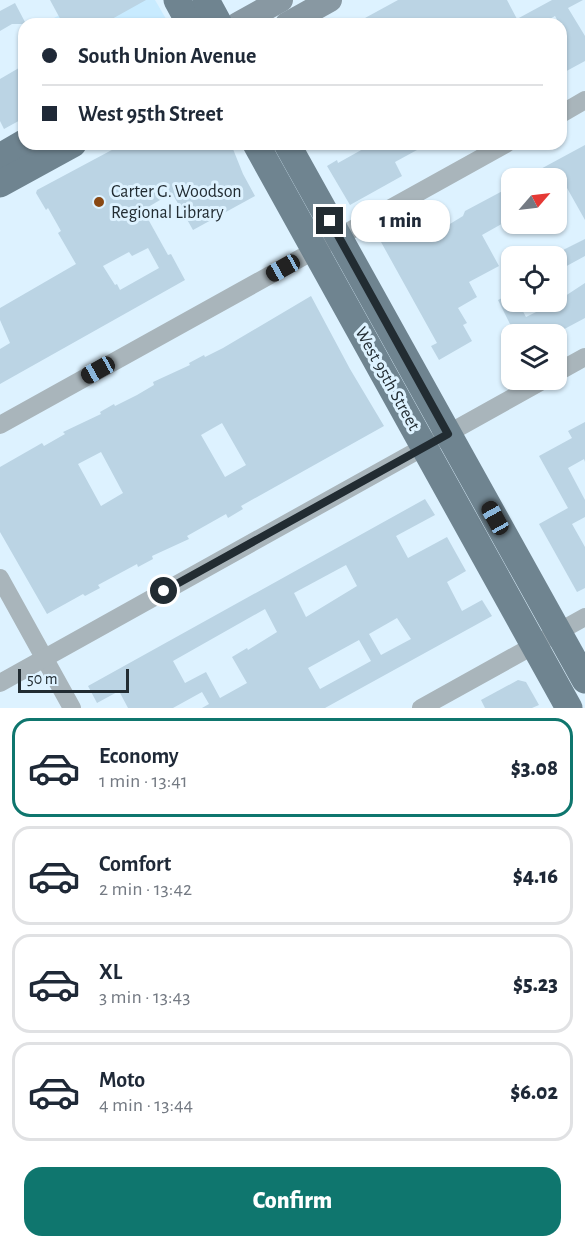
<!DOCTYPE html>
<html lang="en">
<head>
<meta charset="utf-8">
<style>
  :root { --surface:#fff; --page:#f2f2f3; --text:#1f2937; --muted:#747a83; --line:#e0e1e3; --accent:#0f766e }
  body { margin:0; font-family:"Alegreya Sans",sans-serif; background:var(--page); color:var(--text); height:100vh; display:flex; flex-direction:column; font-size:22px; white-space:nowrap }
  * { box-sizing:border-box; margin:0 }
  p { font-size:20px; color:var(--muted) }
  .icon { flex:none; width:33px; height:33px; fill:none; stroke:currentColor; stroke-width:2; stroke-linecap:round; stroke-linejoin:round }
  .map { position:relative; height:708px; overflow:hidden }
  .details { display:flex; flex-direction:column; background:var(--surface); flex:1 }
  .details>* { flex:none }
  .hud { position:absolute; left:18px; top:18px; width:549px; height:132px; border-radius:18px; box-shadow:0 2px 4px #0004; display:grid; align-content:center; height:132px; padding:0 24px; background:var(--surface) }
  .needle { width:39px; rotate:62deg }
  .fabs { position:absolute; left:501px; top:168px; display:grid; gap:12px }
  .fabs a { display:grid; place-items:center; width:66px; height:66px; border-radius:12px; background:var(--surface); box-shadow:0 2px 4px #0004; font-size:30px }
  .scale { position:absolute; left:18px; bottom:15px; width:111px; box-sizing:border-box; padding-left:6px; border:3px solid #222c32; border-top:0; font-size:16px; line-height:21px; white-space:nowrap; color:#222c32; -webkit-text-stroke:4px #ddf2ff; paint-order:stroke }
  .end { position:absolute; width:27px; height:27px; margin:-14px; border:8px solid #222c32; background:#fff; box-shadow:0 0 0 3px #fff }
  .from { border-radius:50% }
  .bubble { position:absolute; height:42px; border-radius:18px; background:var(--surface); box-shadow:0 2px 4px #0004; font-size:20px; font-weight:800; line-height:42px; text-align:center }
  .car { position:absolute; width:18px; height:36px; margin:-18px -9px; border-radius:8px; box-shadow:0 0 4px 2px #0007; background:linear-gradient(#222 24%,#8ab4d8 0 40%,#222 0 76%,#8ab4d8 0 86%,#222 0) }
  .hud b { display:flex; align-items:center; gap:21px; height:57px; font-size:22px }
  .hud b+b { border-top:2px solid var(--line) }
  .hud i { width:15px; height:15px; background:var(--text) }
  ul { padding:10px 0 0; list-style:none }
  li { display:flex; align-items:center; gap:18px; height:99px; margin:0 12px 9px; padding:0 12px; border:3px solid var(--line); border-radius:18px }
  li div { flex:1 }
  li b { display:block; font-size:22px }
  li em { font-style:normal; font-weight:800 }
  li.on { border-color:var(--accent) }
  li>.icon { width:54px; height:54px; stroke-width:1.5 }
  .cta { display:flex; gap:12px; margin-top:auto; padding:12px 24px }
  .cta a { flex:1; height:69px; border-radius:18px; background:var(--accent); color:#fff; font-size:24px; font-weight:800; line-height:69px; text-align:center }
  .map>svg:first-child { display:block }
  .built { fill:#c8ebff }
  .building { fill:#bbd4e4; fill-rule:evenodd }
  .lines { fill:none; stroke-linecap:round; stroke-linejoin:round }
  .street { stroke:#a9b5bb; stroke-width:18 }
  .secondary { stroke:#8898a2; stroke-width:24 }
  .primary { stroke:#6f8490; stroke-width:27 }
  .route { stroke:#222c32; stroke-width:8 }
  .poi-dot { fill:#894813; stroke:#ddf2ff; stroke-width:2 }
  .labels { text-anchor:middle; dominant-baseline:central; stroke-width:6; stroke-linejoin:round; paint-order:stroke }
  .poi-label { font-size:18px; fill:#222c32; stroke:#ddf2ff; text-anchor:start }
  .street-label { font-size:18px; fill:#222c32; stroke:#ddf2ff }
</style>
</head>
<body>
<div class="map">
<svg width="585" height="708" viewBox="0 0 585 708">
  <rect width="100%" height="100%" fill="#ddf2ff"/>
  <!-- built -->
  <polygon class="built" points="87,0 155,0 169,24 43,24"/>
  <!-- building -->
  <g class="building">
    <polygon points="50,0 146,0 103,24 63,24"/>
    <polygon points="398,0 507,0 517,19 552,0 583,0 568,8 585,36 585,61 561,74 561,39 566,36 555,16 541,24 354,24"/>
    <polygon points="15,3 26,24 12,24 0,31 0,11"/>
    <polygon points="24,65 24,118 4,129 0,121 0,79"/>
    <path d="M123,144h108l12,30 12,22 -62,34 -21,-37 -29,17 25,45 3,-1 14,26 -185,104v-35l10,-6 -10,-23v-12l76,-44 -18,-31 3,-2 -13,-23 -2,2 -10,-17 1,-3zM148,248l11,20 -39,22 -3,-6 -2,1 -12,-19 26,-14 3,4z"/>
    <polygon points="372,144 428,144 395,162 402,176 350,205 327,166 337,160 338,163"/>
    <polygon points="585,145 585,220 567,188 565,189 563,185 556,189 556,178 524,178"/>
    <polygon points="512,186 512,218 482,235 499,266 469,282 477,297 458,308 467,323 463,325 472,341 439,360 431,346 437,343 381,242 431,213 440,230 463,216 465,211"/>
    <polygon points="585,239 585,256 563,268 555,254"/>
    <polygon points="585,283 585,318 555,334 515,334 498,300 512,293 512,302 518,302 526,317 556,302"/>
    <path d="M311,296l39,73 34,57 -143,80 2,3 -15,9 -2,-4 -39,22 2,3 -37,17 1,3 -15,8 -1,-3 -39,21 2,3 -15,8 -2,-2 -36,20 -47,-82v-65l42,-24 2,3 21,-12 -2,-2 38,-18 -1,-2 14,-8 1,2 22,-11 17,-10 -1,-3 37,-17 -1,-2 15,-8 1,2 18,-9zM222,423l24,42 -21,12 -24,-42zM101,452l22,41 -22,13 -23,-42z"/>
    <polygon points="585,422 585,462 584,459 568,468 585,500 585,517 572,524 585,547 585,588 577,592 539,524 568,508 539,456 572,438 568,431"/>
    <path d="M425,499l10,16 -39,21 12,22 39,-21 19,34 -19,11 15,29 20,-11 10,16 -167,92h-123l7,-4 -7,-12 -29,16h-45l-9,-17 -22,12 -9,-17zM346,565l11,21 -51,31 -12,-24zM265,609l12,23 -29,18 -1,-2 -15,9 15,26 -27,15 -14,-26 -21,11 -12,-22zM397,618l14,21 -30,16 -12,-21zM359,640l12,21 -51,28 -12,-21z"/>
    <polygon points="518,680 526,682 539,705 532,708 485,708 481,700"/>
  </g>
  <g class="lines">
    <!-- street -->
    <g class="street">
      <polyline points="561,114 585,100"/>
      <polyline points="556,373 585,357"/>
      <polyline points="0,425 506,144"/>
      <polyline points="0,578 72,708"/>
      <polyline points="0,683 544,380"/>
      <polyline points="421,708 585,617"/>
    </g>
    <!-- secondary -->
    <g class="secondary">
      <polyline points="238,24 281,0"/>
      <polyline points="287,24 330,0"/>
    </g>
    <!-- primary -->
    <g class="primary">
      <polyline points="177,0 190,24"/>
      <polyline points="206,0 219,24"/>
      <polyline points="256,144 569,708"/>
      <polyline points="287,144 585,680"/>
      <polyline points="0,157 24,143"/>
      <polyline points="0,184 73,144"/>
    </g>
  </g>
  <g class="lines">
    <!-- route -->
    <polyline class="route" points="164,591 448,434 330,221"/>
  </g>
  <!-- markers -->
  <circle class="poi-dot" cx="99" cy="202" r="6"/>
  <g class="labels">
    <!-- poi labels -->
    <g class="poi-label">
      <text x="111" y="192">Carter G. Woodson<tspan x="111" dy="21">Regional Library</tspan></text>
    </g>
    <!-- street labels -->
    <g class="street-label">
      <text transform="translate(387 379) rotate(61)">West 95th Street</text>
    </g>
  </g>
</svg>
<div class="fabs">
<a><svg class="needle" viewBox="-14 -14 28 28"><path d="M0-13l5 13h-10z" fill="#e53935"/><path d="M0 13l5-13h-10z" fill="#747a83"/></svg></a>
<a><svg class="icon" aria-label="locate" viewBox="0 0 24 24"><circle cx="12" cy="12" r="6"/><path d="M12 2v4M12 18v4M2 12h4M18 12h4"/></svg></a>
<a><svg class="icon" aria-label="layers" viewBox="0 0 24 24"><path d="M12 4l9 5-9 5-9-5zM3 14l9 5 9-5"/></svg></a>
</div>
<div class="scale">50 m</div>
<i class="end from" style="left:164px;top:591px"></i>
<i class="end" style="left:330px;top:221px"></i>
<div class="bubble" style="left:351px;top:200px;width:99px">1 min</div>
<i class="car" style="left:283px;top:268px;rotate:241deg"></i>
<i class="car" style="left:98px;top:370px;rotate:241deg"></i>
<i class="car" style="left:495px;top:518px;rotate:331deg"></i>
<div class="hud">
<b><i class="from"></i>South Union Avenue</b>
<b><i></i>West 95th Street</b>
</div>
</div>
<section class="details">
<ul>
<li class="on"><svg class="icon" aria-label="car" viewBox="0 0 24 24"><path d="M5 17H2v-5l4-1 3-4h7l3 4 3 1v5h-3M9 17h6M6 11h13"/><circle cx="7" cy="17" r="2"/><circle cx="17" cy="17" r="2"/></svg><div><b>Economy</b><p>1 min · 13:41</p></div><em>$3.08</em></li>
<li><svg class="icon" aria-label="car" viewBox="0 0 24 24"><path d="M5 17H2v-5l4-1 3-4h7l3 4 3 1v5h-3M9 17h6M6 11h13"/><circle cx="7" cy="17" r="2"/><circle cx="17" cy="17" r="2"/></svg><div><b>Comfort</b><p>2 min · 13:42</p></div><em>$4.16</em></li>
<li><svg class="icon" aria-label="car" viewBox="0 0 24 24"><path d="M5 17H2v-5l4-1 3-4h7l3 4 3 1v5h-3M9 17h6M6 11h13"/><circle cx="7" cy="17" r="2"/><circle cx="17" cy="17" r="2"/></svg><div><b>XL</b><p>3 min · 13:43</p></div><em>$5.23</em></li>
<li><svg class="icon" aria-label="car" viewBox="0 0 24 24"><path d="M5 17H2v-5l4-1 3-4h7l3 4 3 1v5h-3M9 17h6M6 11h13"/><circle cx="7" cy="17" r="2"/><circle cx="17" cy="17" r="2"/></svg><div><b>Moto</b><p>4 min · 13:44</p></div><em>$6.02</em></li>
</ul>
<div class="cta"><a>Confirm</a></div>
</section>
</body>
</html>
